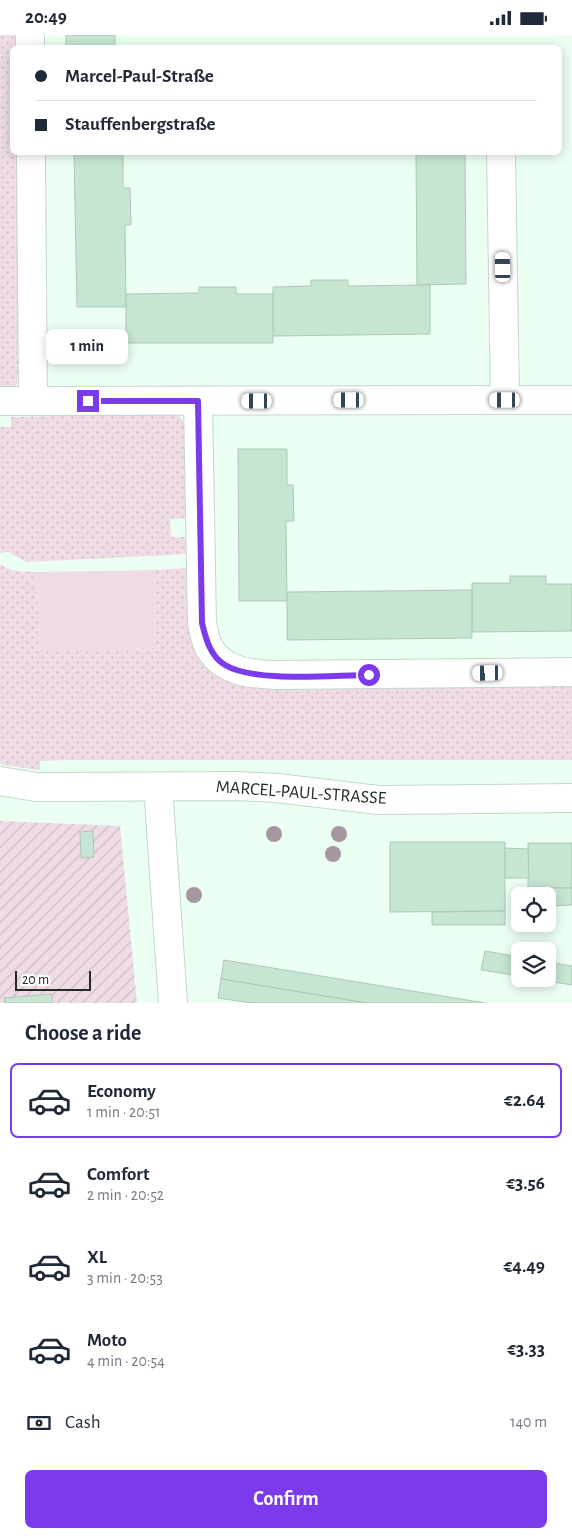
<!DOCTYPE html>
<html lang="en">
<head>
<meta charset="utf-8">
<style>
  :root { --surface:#fff; --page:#f6f6f7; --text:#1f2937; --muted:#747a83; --line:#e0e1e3; --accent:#7c3aed }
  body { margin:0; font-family:"Alegreya Sans",sans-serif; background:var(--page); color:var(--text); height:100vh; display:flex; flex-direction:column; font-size:19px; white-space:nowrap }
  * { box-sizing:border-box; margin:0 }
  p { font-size:16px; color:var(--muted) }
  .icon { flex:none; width:28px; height:28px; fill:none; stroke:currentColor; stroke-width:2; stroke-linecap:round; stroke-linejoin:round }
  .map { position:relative; height:968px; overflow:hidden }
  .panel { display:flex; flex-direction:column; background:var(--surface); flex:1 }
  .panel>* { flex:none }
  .hud { position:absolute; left:10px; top:10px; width:552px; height:110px; border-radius:8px; box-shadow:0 2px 12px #0003; display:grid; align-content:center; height:110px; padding:0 25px; background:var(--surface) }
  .tools { position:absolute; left:511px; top:852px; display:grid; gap:10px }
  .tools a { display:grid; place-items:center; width:45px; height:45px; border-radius:8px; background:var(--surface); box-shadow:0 2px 12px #0003; font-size:25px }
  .scale { position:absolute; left:15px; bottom:12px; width:76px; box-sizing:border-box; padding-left:5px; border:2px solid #222b26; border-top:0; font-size:14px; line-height:18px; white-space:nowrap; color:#222b26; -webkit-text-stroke:4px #fff; paint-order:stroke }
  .end { position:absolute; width:22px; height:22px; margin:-11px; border:6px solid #7c3aed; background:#fff; box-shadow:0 0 0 2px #fff }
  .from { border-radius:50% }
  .bubble { position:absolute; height:35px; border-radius:8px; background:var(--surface); box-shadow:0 2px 12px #0003; font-size:16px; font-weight:700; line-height:35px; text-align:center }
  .car { position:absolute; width:15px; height:30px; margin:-15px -8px; border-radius:6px; box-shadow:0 0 4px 1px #0007; background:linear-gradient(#fff 24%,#345 0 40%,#fff 0 76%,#345 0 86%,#fff 0) }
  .hud b { display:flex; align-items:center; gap:18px; height:48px; font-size:19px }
  .hud b+b { border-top:1px solid var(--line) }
  .hud i { width:12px; height:12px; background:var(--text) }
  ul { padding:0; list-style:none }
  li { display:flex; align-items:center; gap:15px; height:75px; margin:0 10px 8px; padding:0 15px; border:2px solid transparent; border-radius:8px }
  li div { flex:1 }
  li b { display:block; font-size:19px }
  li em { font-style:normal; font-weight:700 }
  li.current { border-color:var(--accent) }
  li>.icon { width:45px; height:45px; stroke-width:1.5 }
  h2 { padding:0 25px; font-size:22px; line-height:60px }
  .pay { display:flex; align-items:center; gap:12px; height:55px; padding:0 25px; font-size:19px }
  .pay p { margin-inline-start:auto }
  .primary-button { display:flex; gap:10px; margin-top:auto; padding:10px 25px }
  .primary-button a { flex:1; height:58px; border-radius:8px; background:var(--accent); color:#fff; font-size:20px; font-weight:700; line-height:58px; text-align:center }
  .status { display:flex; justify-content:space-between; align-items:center; height:35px; padding:0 25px; background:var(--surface); direction:ltr }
  .status svg { height:14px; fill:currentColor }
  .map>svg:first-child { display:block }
  .grass { fill:url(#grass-dots) }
  .garden { fill:url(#garden-furrows) }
  .pitch { fill:#efdbe6 }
  .building { fill:#c6e5d2; stroke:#afc6b8 }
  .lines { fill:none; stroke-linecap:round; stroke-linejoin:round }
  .minor-casing { stroke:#c1d8c9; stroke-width:30 }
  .minor { stroke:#fff; stroke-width:28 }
  .tree { fill:#a696a0 }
  .route { stroke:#7c3aed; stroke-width:6 }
  .labels { text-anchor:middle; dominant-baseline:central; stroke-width:5; stroke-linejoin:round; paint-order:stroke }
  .street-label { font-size:18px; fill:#222b26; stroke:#fff }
</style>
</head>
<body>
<div class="status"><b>20:49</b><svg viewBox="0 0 49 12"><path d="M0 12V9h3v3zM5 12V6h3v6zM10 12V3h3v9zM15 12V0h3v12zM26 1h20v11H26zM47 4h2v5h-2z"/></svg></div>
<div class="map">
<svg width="572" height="968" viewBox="0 0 572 968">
  <defs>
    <pattern id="grass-dots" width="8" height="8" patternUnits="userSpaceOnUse" patternTransform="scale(1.25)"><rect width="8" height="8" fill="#efdbe6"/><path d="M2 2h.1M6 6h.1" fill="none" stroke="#cdbcc5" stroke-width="1.8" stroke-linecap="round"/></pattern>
    <pattern id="garden-furrows" width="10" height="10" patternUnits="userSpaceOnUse" patternTransform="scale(1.25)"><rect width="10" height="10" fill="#efdbe6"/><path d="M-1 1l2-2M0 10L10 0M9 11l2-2" fill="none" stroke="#cdbcc5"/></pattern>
  </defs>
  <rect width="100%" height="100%" fill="#ecfff3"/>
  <!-- grass -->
  <g class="grass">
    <polygon points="0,0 19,0 19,12 12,12 12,118 20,118 24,330 14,355 0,355"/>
    <polygon points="176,378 188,392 189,483 170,484 171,502 190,502 191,519 26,527 8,517 0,518 0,392 11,392 11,382"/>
    <polygon points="0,530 15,536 37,537 39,615 155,613 154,535 188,533 205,629 572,647 572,725 67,725 40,726 40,735 3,730 0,728"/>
  </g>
  <!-- garden -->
  <polygon class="garden" points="0,786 120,791 137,968 0,968"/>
  <!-- pitch -->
  <polygon class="pitch" points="154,535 155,613 39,616 37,537"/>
  <!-- building -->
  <g class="building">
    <rect x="66" y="0" width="49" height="12"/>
    <polygon points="74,118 123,118 123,153 130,153 131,190 125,190 126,272 77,272"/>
    <polygon points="416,118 465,118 466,249 417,250"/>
    <polygon points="311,245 348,245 348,251 430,250 430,299 273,301 273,252 311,251"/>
    <polygon points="199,252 236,252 236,259 273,259 273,308 126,308 126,259 199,258"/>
    <polygon points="238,414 287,414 287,450 293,450 294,486 286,486 287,566 239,566"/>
    <polygon points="510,541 546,541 546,549 572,549 572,596 472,597 472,548 510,548"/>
    <polygon points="472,555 472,603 287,605 287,557"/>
    <polygon points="93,796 94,822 81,823 80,797"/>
    <polygon points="390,807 505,807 505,876 390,877"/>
    <rect x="528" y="808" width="44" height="45"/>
    <polygon points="505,813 528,814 529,843 505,843"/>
    <polygon points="544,853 572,853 572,870 548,871 548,861 544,861"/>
    <polygon points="505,876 505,890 432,890 432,877"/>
    <polygon points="485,916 520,922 520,941 481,935"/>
    <polygon points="224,925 485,968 367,968 221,944"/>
    <polygon points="548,927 572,931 572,950 535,944 548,944"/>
    <polygon points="221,944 367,968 251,968 218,963"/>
    <polygon points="52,959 52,968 5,968 4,963"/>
  </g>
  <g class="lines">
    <defs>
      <g id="minor">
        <polyline points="30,12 30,0"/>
        <polyline points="31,118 33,366"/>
        <polyline points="501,118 505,365"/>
        <polyline points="0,366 572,365"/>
        <path d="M198,366l4,222c2,8 3,19 8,26 14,23 41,25 66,26l296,-3"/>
        <polyline points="0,746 36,752 58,752 238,751 277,753 378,765 572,763"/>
        <polyline points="158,752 173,968"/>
      </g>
    </defs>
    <!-- minor casing -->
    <use href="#minor" class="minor-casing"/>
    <!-- minor -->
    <use href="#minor" class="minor"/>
  </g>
  <!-- trees -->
  <g class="tree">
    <circle cx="274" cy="799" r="8"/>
    <circle cx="339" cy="799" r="8"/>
    <circle cx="333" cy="819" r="8"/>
    <circle cx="194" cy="860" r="8"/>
  </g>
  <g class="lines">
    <!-- route -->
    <path class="route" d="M88,366h110l4,222c4,16 8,33 23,42 30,18 108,10 144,10"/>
  </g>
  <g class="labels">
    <!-- street labels -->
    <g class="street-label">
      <text transform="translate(301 758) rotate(4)">MARCEL-PAUL-STRASSE</text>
    </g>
  </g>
</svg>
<div class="tools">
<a><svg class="icon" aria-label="locate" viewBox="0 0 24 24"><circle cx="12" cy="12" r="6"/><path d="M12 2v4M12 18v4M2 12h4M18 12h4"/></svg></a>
<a><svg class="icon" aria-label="layers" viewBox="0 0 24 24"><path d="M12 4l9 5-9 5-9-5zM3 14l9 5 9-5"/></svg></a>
</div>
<div class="scale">20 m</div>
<i class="end from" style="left:369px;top:640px"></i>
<i class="end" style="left:88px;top:366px"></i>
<div class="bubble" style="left:46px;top:294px;width:82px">1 min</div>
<i class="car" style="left:503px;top:232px;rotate:359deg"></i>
<i class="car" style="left:349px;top:365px;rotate:270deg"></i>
<i class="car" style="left:505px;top:365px;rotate:270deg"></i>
<i class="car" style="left:257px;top:366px;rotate:270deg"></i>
<i class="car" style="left:488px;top:638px;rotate:269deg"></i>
<div class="hud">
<b><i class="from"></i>Marcel-Paul-Straße</b>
<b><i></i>Stauffenbergstraße</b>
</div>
</div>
<section class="panel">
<h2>Choose a ride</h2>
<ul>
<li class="current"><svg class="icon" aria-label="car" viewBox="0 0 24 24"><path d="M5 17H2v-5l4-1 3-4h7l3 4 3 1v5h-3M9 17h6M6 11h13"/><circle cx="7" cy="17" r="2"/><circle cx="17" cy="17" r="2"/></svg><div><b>Economy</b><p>1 min · 20:51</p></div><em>€2.64</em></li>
<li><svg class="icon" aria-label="car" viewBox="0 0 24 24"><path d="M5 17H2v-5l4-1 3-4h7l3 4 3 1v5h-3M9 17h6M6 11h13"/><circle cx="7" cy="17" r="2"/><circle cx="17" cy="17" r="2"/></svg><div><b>Comfort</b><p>2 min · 20:52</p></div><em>€3.56</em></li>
<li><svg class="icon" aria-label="car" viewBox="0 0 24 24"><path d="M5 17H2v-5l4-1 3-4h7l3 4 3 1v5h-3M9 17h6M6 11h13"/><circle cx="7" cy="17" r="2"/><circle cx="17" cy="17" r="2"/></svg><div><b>XL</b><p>3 min · 20:53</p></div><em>€4.49</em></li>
<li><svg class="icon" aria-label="car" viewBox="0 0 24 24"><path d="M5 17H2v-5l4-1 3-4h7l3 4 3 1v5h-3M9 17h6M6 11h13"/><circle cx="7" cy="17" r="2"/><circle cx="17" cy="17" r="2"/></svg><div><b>Moto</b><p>4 min · 20:54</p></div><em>€3.33</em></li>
</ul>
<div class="pay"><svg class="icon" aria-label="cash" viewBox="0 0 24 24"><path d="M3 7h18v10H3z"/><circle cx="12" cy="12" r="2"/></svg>Cash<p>140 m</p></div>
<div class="primary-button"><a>Confirm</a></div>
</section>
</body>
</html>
